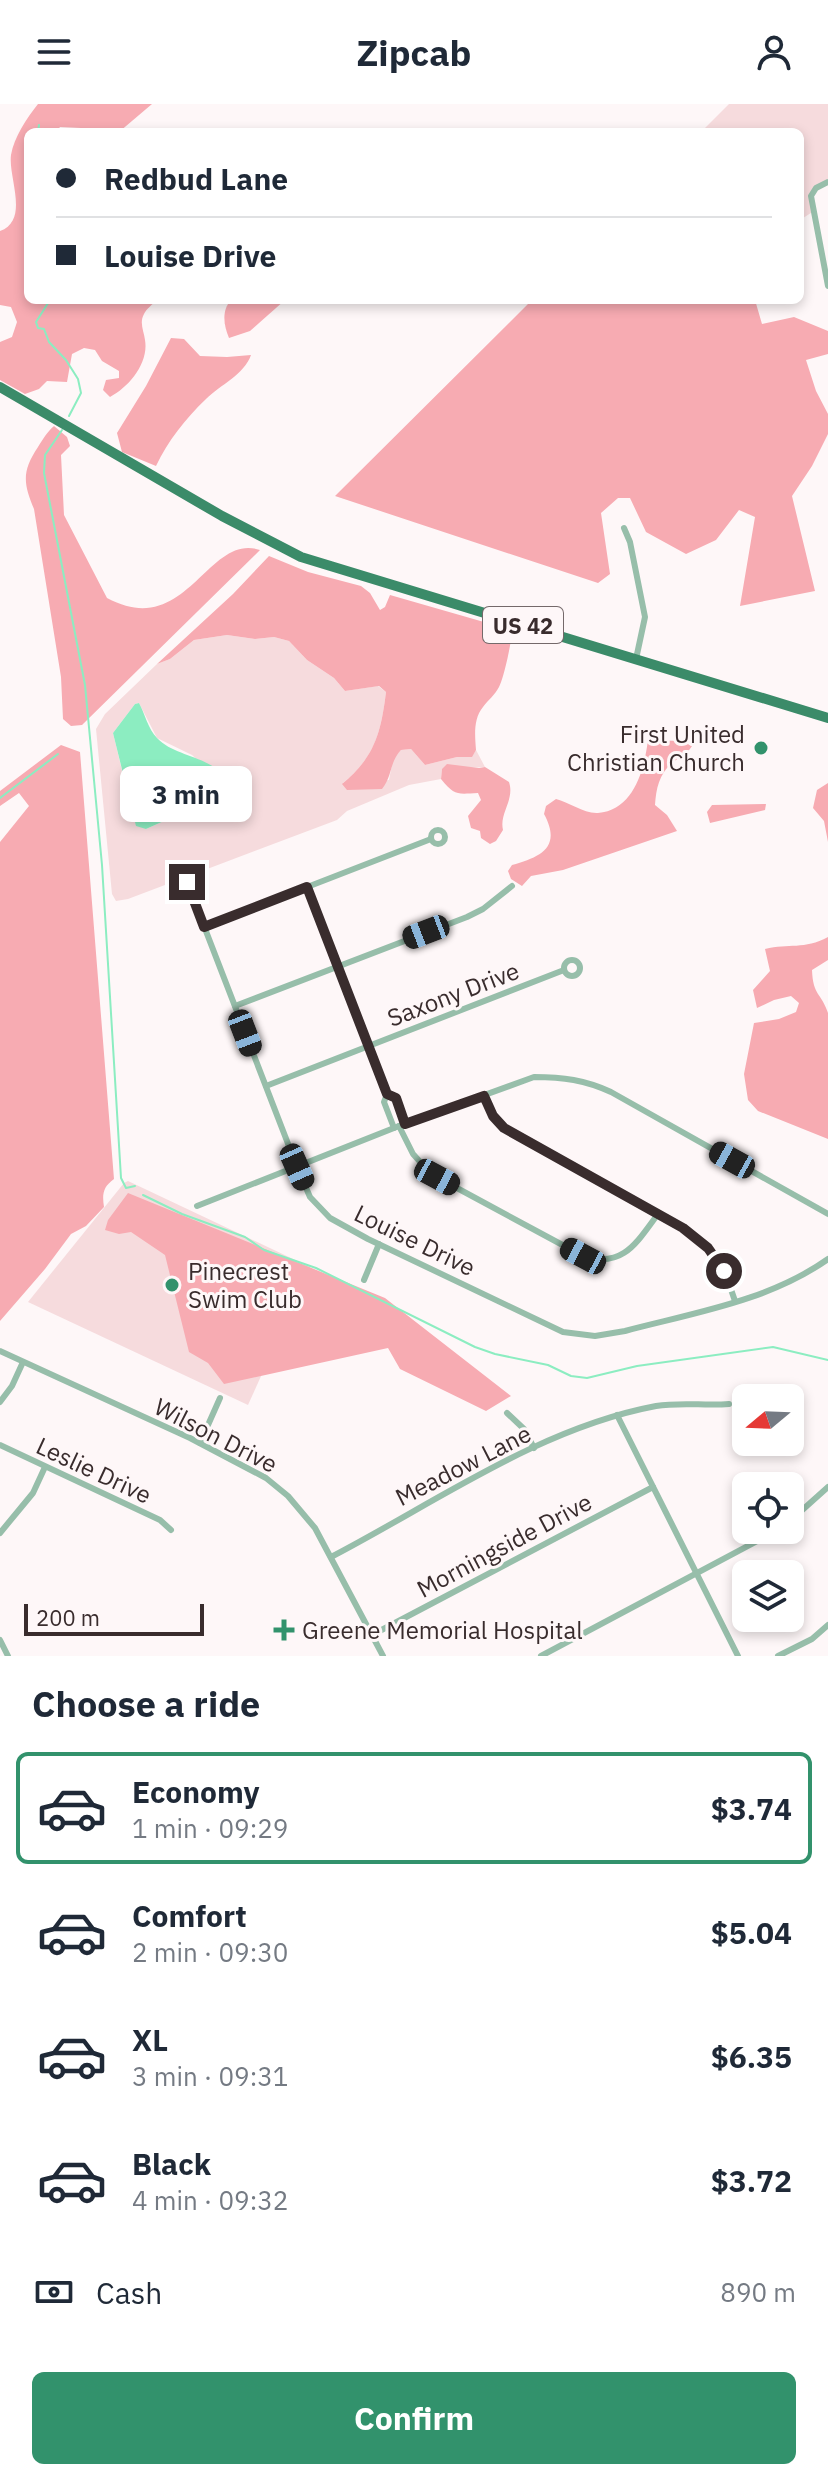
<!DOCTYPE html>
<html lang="en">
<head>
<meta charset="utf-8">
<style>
  :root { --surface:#fff; --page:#f2f2f3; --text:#1f2937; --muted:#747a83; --line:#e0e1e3; --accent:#32926c }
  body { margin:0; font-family:"IBM Plex Sans",sans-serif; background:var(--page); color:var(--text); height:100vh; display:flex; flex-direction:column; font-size:30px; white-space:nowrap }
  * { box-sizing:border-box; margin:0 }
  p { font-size:26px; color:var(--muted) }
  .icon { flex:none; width:44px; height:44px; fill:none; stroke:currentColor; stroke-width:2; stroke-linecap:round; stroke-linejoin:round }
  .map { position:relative; height:1552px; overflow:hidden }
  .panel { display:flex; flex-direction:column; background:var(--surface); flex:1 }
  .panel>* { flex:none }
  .guide { position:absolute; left:24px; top:24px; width:780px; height:176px; border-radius:12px; box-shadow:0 4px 12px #0003; display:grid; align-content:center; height:176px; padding:0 32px; background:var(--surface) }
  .needle { width:52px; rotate:251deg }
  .tools { position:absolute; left:732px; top:1280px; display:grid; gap:16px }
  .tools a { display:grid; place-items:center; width:72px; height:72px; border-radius:12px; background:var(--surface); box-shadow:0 4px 12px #0003; font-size:40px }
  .scale { position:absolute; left:24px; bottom:20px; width:180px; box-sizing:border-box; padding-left:8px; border:4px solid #392c2d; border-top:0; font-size:22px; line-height:28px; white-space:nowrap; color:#392c2d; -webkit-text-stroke:6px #fef7f8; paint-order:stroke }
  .end { position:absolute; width:36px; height:36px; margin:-18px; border:10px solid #392c2d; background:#fff; box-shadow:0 0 0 4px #fff }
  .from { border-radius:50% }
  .bubble { position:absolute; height:56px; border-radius:12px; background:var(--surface); box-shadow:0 4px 12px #0003; font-size:26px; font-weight:800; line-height:56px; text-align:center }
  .car { position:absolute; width:24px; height:48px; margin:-24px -12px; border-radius:10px; box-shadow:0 0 6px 2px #0007; background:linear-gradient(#222 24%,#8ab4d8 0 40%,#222 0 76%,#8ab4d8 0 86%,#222 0) }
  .guide b { display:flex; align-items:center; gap:28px; height:76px; font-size:30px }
  .guide b+b { border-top:2px solid var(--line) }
  .guide i { width:20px; height:20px; background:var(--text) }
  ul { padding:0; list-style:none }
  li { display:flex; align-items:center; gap:24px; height:112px; margin:0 16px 12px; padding:0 16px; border:4px solid transparent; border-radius:12px }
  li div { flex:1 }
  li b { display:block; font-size:30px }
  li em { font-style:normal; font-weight:800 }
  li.on { border-color:var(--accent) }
  li>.icon { width:72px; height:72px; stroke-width:1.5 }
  h2 { padding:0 32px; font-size:36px; line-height:96px }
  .pay { display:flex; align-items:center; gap:20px; height:88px; padding:0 32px; font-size:30px }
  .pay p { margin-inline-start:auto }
  .action { display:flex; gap:16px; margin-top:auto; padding:16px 32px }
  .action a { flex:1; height:92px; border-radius:12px; background:var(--accent); color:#fff; font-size:32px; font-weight:800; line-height:92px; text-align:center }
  header { display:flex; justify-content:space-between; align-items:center; height:104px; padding:0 32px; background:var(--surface); font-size:36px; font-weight:800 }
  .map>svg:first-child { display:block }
  .green { fill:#f6dbdd; fill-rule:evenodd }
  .forest { fill:#f7abb2 }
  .water { fill:#8cedc1 }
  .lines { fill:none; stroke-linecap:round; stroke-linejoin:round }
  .stream { stroke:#8cedc1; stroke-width:2 }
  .street { stroke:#97beaa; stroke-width:6 }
  .primary { stroke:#3b8b69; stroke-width:10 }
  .route { stroke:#392c2d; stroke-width:10 }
  .poi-dot { fill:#32926c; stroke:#fef7f8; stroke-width:3 }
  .labels { text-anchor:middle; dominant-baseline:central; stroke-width:6; stroke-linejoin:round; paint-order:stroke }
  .shield { fill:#fef7f8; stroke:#74696a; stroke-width:2 }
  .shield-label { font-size:22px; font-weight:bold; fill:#392c2d }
  .poi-label { font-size:24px; fill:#392c2d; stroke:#fef7f8; text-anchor:start }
  .street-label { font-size:24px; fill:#392c2d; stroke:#fef7f8 }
</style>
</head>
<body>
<header><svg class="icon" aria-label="menu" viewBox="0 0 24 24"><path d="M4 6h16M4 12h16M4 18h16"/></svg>Zipcab<svg class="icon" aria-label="person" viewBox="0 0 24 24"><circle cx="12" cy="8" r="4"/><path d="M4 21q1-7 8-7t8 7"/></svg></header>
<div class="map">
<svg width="828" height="1552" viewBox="0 0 828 1552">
  <rect width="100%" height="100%" fill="#fef7f8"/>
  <!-- green -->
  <g class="green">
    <polygon points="729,0 828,0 828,79 812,89 814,107 800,116 800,28 701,28"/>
    <path d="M227,531l28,4 19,-2 15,4 18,19 27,18 11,13 33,-5 8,6c-5,40 -11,65 -43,91l46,-3 4,-21 8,-9 10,-1 14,16 32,-8h14l5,-7 9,17 -43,2 -1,10 -32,6 -62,26 -10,9 -209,79 -12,2 -4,-7 -16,-165 9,-15 52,-50 13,-5 24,-19zM139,599l18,35 35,17 39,36 -85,38 -19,-38 -14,-58 22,-29z"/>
    <polygon points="128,1077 310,1163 248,1301 28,1198 124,1079"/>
  </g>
  <!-- forest -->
  <g class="forest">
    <path d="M38,0h114l-33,28h-34l-4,-4 -21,-1 -4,5h-28v168h129c-4,4 -11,9 -13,14 -5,9 0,17 1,26 4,23 -16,47 -35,57l-7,-7 3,-10 13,-2v-7l-17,-10 -7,-11 -11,-2 -12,6 -5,28 -20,-1 -8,8 -14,5 -25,-14v-38l12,-5 5,-15 -6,-15 -11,-2v-74c30,-11 8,-53 11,-76 3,-18 16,-37 27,-51z"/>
    <path d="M231,196h54l-35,31 -21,7c-5,-12 -8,-27 2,-38z"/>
    <polygon points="532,196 755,196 762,220 794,213 828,227 828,250 806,256 816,287 828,310 828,330 812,362 792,392 815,487 740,502 755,413 739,406 716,436 686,450 646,428 630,394 618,394 601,409 610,470 598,479 335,392"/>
    <path d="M171,234l13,1 16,17 27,1 24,-2c-7,20 -31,30 -45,44 -21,20 -38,42 -50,67l-34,-14 -5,-19 29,-47z"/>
    <path d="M54,322l13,11 3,9 -9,9 3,60 43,83c80,43 100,-66 153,-48l-178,175 -11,1 -8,-7 -2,-42 -27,-168c-11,-26 -12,-38 4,-62 5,-8 9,-15 16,-21z"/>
    <path d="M269,452l39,16 53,14 9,7 10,17 5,-3 5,-12 122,35c0,10 -8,48 -13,57 -4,8 -11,13 -16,20 -10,12 -8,29 -7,43l-4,7h-15l-32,8 -14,-16 -10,1c-12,13 -8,25 -19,39l-35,1 -5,-6c33,-27 39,-52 44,-92l-7,-6 -34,5 -11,-13 -27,-18 -18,-19 -15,-4 -19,2 -28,-4 -33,5 -24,19 -13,5 76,-70z"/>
    <path d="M648,636l33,1 11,5c-6,10 -12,10 -20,17 -13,11 -16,26 -17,42l12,10 10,16 -114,39 -32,6 -9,10 -11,-7 -3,-8 4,-6c29,-8 50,-18 32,-51l2,-8 10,-7c13,3 28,15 42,14 36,-3 46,-43 50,-73z"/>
    <path d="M61,641l19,7 34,427c-11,8 -12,15 -10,28l-18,19 -15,8 -26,35 -45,52v-479l29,-36 -10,-13 -19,13v-15z"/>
    <path d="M447,660l32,4 6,-1 24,15c6,18 -10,31 -6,48l-7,11 -6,3 -9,-6 -1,-7 -9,-3 -3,-12 13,-16 -3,-7c-21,1 -23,3 -37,-14l1,-10z"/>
    <polygon points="828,679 828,738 824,717 813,704 817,686"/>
    <polygon points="766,700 765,706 710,719 707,708 712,701"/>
    <path d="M828,833v23l-16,10c1,26 9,22 16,43v126l-70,-28 -10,-11 -4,-26 10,-51 25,-4 17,-7 3,-9 -8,-7 -17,4 -17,8 -4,-18 17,-19 -5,-22c24,-6 39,1 63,-12z"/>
    <polygon points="128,1089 385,1194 511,1292 486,1307 400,1265 388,1244 224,1280 208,1259 189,1248 165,1151 131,1128 119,1130 105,1126 108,1116"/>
  </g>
  <!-- water -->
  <path class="water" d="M139,599c6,11 9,26 18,35 20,21 54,15 76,48l-2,5 -85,38 -10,-3 -23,-93 22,-29z"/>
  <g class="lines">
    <!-- stream -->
    <g class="stream">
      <polyline points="38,28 39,21"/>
      <polyline points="50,196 36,218 38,224 44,225 49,238 66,256 78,275 81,289 69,312"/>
      <polyline points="62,326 45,351 44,369 85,581 102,761 121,1074 126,1084 135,1082"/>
      <polyline points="0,694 58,650"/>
      <polyline points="143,1091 182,1110 245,1133 264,1146 316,1164 475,1243 495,1250 548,1261 571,1272 587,1274 637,1262 773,1243 828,1256"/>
    </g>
    <!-- street -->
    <g class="street">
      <polyline points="828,78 816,84 811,92 828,182"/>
      <polyline points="624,424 630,438 645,513 636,555"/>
      <circle cx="438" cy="733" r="7"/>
      <path d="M187,778l110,285 13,30 20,21 38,21 195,93 32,4 30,-5c68,-18 144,-30 203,-72"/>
      <polyline points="307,783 387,990 384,998 394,1024"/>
      <polyline points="204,823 431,735"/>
      <circle cx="572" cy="864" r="8"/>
      <polyline points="235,902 467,813 483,805 512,782"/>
      <polyline points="266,982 564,866"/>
      <polyline points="387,990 396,994 405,1020"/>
      <path d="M484,992l12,24 16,13 171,95c28,18 42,42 52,73"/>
      <path d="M399,1022l14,28 18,20 152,82c40,13 54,-14 75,-42"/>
      <path d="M197,1102l202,-80 135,-49c29,0 51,3 77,15l217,122"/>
      <polyline points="364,1176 379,1140"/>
      <polyline points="0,1247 190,1334 266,1374 288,1392 315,1424 383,1552"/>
      <polyline points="0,1298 12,1282 23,1258"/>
      <polyline points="507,1309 524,1325 534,1344"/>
      <polyline points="617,1311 738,1552"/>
      <polyline points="200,1339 220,1294"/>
      <polyline points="0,1341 160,1416 171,1426"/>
      <polyline points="790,1417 828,1383"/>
      <polyline points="0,1429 33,1389 45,1363"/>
      <path d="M331,1453c104,-54 208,-129 325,-151 25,-4 49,0 73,-2"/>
      <polyline points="372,1531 653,1383"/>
      <polyline points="0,1536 8,1552"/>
      <polyline points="541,1552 778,1426"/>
      <polyline points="778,1552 812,1535 828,1521"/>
    </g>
    <!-- primary -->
    <polyline class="primary" points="0,283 222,412 301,453 828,614"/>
  </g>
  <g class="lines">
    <!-- route -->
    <polyline class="route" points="187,778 204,823 307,783 387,990 396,994 405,1020 484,992 493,1012 504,1024 683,1124 708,1144 724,1167"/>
  </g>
  <!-- markers -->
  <g class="poi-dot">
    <circle cx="761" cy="644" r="8"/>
    <circle cx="172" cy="1181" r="8"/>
    <path d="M280 1514h8v8h8v8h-8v8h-8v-8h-8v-8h8z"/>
  </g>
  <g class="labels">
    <!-- shield labels -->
    <rect class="shield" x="483" y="503" width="80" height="36" rx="6"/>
    <g class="shield-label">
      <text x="523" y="521">US 42</text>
    </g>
    <!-- poi labels -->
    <g class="poi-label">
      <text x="745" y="630" text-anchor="end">First United<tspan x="745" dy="28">Christian Church</tspan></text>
      <text x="188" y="1167">Pinecrest<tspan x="188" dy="28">Swim Club</tspan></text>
      <text x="302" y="1526">Greene Memorial Hospital</text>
    </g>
    <!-- street labels -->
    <g class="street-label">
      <text transform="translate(453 890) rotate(-21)">Saxony Drive</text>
      <text transform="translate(415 1136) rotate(26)">Louise Drive</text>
      <text transform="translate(216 1331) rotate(27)">Wilson Drive</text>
      <text transform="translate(463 1361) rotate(-27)">Meadow Lane</text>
      <text transform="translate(94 1366) rotate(25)">Leslie Drive</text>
      <text transform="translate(504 1441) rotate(-28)">Morningside Drive</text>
    </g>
  </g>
</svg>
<div class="tools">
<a><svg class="needle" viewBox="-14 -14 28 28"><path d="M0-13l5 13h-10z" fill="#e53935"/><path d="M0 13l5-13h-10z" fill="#747a83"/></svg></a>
<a><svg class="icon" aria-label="locate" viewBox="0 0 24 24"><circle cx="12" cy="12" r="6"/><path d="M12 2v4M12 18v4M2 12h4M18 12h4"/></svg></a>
<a><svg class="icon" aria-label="layers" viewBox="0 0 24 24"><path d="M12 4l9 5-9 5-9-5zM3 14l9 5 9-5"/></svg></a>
</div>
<div class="scale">200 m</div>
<i class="end from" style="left:724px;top:1167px"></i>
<i class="end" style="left:187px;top:778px"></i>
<div class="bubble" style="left:120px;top:662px;width:132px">3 min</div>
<i class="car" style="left:426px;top:828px;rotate:249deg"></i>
<i class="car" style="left:245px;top:929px;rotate:159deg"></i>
<i class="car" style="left:732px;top:1056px;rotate:299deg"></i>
<i class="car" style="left:297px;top:1063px;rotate:156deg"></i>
<i class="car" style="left:437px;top:1073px;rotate:118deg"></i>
<i class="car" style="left:583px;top:1152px;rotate:298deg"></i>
<div class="guide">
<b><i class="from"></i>Redbud Lane</b>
<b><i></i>Louise Drive</b>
</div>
</div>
<section class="panel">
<h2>Choose a ride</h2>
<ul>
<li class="on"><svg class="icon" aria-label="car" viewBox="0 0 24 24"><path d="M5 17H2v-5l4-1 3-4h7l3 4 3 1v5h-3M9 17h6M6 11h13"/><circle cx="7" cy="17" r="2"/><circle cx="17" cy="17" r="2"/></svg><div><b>Economy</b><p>1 min · 09:29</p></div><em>$3.74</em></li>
<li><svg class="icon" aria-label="car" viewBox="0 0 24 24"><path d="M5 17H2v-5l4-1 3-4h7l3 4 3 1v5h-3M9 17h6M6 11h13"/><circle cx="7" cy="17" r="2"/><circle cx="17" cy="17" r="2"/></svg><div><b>Comfort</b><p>2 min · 09:30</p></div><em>$5.04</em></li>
<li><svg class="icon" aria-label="car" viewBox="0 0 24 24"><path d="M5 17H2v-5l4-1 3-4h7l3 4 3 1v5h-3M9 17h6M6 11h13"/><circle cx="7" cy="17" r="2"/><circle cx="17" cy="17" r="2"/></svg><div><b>XL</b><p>3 min · 09:31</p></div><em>$6.35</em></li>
<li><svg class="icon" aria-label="car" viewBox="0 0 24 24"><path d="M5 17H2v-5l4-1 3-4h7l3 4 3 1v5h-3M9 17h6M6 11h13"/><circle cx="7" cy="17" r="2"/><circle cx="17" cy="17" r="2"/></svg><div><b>Black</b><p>4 min · 09:32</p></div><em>$3.72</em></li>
</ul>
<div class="pay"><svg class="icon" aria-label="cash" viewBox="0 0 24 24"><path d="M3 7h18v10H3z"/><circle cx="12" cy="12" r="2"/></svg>Cash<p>890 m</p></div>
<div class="action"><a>Confirm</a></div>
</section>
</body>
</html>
